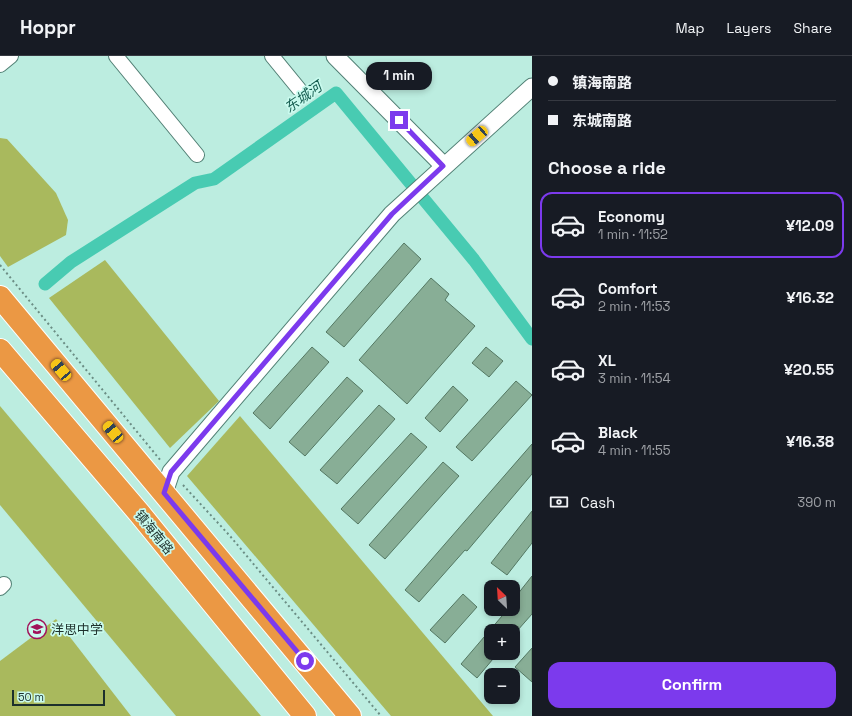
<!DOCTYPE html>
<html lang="en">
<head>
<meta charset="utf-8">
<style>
  :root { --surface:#171b24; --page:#242831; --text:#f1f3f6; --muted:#9ea1a6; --line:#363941; --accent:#7c3aed }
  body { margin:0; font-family:"Space Grotesk","Noto Sans SC",sans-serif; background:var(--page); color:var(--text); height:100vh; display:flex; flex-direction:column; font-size:15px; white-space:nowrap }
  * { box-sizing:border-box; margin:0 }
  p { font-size:13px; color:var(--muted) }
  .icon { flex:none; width:22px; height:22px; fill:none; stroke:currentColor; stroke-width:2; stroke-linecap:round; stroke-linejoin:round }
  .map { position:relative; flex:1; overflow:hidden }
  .side { display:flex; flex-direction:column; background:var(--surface); width:320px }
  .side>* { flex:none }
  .guide { display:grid; align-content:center; height:88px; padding:0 16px; background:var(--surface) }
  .needle { width:26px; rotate:335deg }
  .fabs { position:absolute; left:484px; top:524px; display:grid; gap:8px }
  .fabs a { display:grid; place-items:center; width:36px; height:36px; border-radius:8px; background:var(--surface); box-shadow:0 2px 6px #0003; font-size:20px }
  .scale { position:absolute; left:12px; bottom:10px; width:93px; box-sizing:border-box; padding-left:4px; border:2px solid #1d302c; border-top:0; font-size:11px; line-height:14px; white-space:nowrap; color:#1d302c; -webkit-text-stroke:3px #c9faee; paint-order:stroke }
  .end { position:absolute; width:18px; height:18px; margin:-9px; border:5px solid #7c3aed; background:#fff; box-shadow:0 0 0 2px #fff }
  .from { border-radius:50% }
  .bubble { position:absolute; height:28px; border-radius:12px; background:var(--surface); box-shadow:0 2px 6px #0003; font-size:13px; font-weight:800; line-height:28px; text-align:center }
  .car { position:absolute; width:12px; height:24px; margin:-12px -6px; border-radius:5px; box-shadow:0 0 3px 1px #0007; background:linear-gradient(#f5c518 24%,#345 0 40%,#f5c518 0 76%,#345 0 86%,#f5c518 0) }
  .guide b { display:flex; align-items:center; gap:14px; height:38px; font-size:15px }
  .guide b+b { border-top:1px solid var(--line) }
  .guide i { width:10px; height:10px; background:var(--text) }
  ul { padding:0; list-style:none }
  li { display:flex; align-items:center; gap:12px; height:66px; margin:0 8px 6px; padding:0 8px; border:2px solid transparent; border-radius:12px }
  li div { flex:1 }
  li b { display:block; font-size:15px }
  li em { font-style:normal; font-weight:800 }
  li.selected { border-color:var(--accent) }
  li>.icon { width:36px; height:36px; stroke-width:1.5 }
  h2 { padding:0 16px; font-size:18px; line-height:48px }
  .pay { display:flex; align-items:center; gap:10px; height:44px; padding:0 16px; font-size:15px }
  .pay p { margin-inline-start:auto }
  .primary-button { display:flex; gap:8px; margin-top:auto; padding:8px 16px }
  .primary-button a { flex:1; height:46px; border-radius:12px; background:var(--accent); color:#fff; font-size:16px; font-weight:800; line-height:46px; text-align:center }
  header { display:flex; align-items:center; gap:24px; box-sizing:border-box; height:56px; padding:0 20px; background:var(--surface); border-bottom:1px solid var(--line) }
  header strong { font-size:19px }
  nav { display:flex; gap:22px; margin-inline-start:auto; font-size:14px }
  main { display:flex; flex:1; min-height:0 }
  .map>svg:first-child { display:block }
  .green { fill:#a9b95d }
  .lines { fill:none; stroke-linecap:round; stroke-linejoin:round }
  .canal { stroke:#48cbb2; stroke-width:13 }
  .building { fill:#88ae96; stroke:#547863 }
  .minor-casing { stroke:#528075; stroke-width:16 }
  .tertiary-casing { stroke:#528075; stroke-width:19 }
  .trunk-casing { stroke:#fff; stroke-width:24 }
  .path { stroke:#6b8d84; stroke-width:2; stroke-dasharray:2 3; stroke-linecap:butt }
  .minor { stroke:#fff; stroke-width:14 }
  .tertiary { stroke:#fff; stroke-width:17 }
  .trunk { stroke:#eb9844; stroke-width:22 }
  .route { stroke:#7c3aed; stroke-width:5 }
  .labels { text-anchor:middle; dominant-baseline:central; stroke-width:3.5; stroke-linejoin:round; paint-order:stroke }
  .street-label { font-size:13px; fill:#1d302c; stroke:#c9faee }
  .poi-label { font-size:13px; fill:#1d302c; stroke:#c9faee; text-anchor:start }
  .water-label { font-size:14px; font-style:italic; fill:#165d50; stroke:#c9faee }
</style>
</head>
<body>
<header>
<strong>Hoppr</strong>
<nav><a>Map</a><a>Layers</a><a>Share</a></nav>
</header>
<main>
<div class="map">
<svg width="532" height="660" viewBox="0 0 532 660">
  <rect width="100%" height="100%" fill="#bcede0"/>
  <!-- green -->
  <g class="green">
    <polygon points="0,82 7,83 56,137 68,164 66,179 8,211 0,200"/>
    <polygon points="105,204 219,345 170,392 49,242"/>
    <polygon points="0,350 261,660 176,660 0,449"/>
    <polygon points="240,360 493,660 391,660 187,420"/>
    <polygon points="56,563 131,660 0,660 0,605"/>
  </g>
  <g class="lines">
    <!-- canal -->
    <polyline class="canal" points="45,228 71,206 195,127 214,123 336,37 474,204 532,283"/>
  </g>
  <!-- building -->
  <g class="building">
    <polygon points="404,187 421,203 344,291 326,276"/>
    <polygon points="431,222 449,238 445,244 475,270 407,348 359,304"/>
    <polygon points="312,291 329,306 270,373 253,357"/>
    <polygon points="486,291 503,305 489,321 472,307"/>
    <polygon points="347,321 363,335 305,400 289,386"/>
    <polygon points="516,325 532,339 472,405 456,391"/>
    <polygon points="453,330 468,344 440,376 425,362"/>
    <polygon points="379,349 395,363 337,428 320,414"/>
    <polygon points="411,377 427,391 358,468 341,453"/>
    <polygon points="532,388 532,418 467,495 465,494 419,546 405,534"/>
    <polygon points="443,406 459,420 385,503 369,489"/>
    <polygon points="532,455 532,487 507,519 491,507"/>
    <polygon points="532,520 532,558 517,575 491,575 491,597 498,597 477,622 461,608 508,553 513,553 513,544"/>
    <polygon points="463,538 477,551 445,587 430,574"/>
    <polygon points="532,592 532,626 515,611"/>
  </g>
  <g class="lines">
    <defs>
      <g id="minor">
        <polyline points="116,0 197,99"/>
        <polyline points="272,0 299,33"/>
        <polyline points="0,9 11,0"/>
        <polyline points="0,532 4,528"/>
      </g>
      <g id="tertiary">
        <polyline points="335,0 443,109"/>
        <polyline points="164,437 171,416 392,158 532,31"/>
      </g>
      <g id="trunk">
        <polyline points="0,241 350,660"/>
        <polyline points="0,294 140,458 305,660"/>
      </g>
    </defs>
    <!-- minor casing -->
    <use href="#minor" class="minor-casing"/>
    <!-- tertiary casing -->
    <use href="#tertiary" class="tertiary-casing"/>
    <!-- trunk casing -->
    <use href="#trunk" class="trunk-casing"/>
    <!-- path -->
    <g class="path">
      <polyline points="0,209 161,405"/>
      <polyline points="183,429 230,480 381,660"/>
    </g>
    <!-- minor -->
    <use href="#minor" class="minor"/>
    <!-- tertiary -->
    <use href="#tertiary" class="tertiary"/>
    <!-- trunk -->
    <use href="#trunk" class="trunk"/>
  </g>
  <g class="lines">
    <!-- route -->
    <polyline class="route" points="305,605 164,437 171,416 392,158 443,110 399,64"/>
  </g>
  <!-- icons -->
  <defs>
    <symbol id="school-ring" viewBox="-11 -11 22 22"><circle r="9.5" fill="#c9faee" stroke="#a1125a" stroke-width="1.5"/><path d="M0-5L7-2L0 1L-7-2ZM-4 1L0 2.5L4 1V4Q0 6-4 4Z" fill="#a1125a"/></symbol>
  </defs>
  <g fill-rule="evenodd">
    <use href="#school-ring" x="26" y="562" width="22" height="22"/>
  </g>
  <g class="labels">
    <!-- street labels -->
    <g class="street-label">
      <text transform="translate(154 476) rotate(51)">镇海南路</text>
    </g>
    <!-- poi labels -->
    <g class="poi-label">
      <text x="51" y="573">洋思中学</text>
    </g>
    <!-- water labels -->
    <g class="water-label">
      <text transform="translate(303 41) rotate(-35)">东城河</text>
    </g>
  </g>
</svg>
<div class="fabs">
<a><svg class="needle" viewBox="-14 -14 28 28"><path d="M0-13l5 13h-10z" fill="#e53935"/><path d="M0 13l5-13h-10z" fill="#9ea1a6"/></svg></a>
<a>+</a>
<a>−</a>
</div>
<div class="scale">50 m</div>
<i class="end from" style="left:305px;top:605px"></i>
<i class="end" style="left:399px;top:64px"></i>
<div class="bubble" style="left:366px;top:6px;width:66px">1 min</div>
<i class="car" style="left:477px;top:80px;rotate:229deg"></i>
<i class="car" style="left:61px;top:314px;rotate:320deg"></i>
<i class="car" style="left:113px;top:376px;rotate:320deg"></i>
</div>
<section class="side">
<div class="guide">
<b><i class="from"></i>镇海南路</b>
<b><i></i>东城南路</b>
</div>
<h2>Choose a ride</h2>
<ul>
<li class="selected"><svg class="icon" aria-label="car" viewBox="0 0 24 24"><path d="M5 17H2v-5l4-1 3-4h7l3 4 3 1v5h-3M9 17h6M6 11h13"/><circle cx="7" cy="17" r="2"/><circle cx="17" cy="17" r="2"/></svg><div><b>Economy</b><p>1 min · 11:52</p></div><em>¥12.09</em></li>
<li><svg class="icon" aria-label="car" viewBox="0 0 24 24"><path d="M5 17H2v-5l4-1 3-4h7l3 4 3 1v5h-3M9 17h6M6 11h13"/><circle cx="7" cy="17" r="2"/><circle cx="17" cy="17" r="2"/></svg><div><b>Comfort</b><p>2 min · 11:53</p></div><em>¥16.32</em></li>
<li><svg class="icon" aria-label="car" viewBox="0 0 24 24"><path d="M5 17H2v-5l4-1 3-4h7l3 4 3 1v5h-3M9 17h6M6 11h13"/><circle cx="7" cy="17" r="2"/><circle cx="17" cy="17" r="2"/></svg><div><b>XL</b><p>3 min · 11:54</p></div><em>¥20.55</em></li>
<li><svg class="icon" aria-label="car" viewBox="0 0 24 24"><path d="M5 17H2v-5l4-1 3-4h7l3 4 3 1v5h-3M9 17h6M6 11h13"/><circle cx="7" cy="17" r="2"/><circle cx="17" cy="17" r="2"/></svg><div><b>Black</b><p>4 min · 11:55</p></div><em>¥16.38</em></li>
</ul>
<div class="pay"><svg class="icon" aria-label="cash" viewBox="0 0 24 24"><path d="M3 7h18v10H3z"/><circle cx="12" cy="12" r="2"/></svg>Cash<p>390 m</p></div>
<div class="primary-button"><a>Confirm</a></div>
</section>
</main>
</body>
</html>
